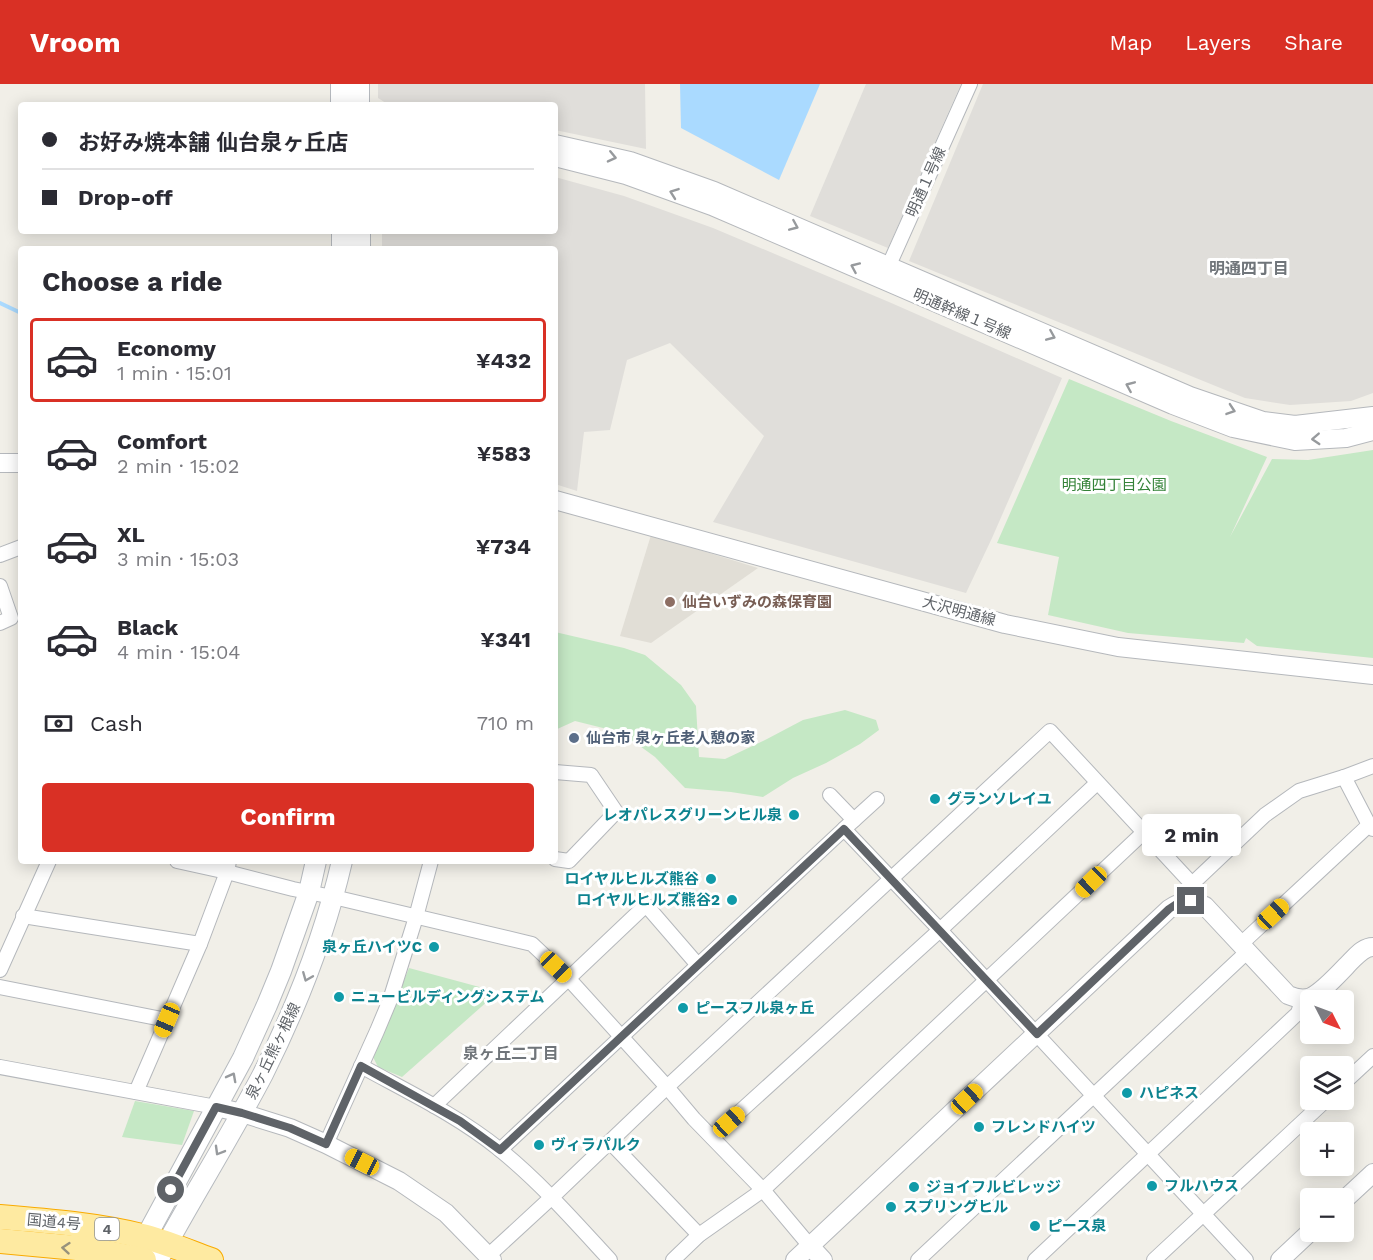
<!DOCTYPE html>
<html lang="en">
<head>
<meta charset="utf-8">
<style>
  :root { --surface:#fff; --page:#f2f2f3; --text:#2b2b33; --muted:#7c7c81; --line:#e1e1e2; --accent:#d93025 }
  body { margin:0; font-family:"Work Sans","Noto Sans JP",sans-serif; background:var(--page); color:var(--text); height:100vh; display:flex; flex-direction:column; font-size:22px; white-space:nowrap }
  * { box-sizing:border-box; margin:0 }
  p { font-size:20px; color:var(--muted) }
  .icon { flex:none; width:33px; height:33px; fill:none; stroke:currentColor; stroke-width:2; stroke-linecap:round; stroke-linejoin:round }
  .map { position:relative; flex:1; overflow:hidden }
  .details { position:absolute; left:18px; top:162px; width:540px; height:618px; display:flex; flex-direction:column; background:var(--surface); border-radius:6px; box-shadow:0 3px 15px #0003 }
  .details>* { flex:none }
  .guide { position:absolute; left:18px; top:18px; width:540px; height:132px; border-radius:6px; box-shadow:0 3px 15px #0003; display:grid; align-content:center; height:132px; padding:0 24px; background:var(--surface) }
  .needle { width:39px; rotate:132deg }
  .buttons { position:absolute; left:1300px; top:906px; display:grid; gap:12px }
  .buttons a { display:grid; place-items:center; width:54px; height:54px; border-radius:6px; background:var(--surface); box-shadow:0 3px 15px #0003; font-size:30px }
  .end { position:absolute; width:27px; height:27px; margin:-14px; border:8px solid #5f6368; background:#fff; box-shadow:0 0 0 3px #fff }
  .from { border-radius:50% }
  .bubble { position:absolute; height:42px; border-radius:6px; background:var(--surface); box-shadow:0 3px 15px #0003; font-size:20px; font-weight:700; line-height:42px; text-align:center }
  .car { position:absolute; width:18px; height:36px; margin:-18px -9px; border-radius:8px; box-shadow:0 0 4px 2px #0007; background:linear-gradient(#f5c518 24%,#345 0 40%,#f5c518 0 76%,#345 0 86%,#f5c518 0) }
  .guide b { display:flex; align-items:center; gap:21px; height:57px; font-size:22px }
  .guide b+b { border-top:2px solid var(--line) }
  .guide i { width:15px; height:15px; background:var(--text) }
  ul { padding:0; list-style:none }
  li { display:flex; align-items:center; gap:18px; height:84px; margin:0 12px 9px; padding:0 12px; border:3px solid transparent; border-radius:6px }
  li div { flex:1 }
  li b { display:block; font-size:22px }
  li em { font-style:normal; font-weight:700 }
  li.on { border-color:var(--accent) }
  li>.icon { width:54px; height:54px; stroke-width:1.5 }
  h2 { padding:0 24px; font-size:27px; line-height:72px }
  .pay { display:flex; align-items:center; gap:15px; height:66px; padding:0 24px; font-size:22px }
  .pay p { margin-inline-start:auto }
  .button { display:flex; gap:12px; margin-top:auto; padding:12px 24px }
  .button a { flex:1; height:69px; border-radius:6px; background:var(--accent); color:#fff; font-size:24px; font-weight:700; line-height:69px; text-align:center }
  header { display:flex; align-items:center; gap:36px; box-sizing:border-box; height:84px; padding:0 30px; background:var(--accent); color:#fff }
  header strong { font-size:28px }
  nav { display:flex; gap:33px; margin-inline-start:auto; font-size:21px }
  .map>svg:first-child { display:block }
  .industrial { fill:#e0deda }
  .education { fill:#e1ded6 }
  .green { fill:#c5e8c5 }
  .water { fill:#aadaff }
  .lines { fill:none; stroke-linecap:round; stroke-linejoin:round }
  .stream { stroke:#aadaff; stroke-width:4 }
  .minor-casing { stroke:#b5b8bc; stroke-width:16 }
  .tertiary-casing { stroke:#b5b8bc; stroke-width:20 }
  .secondary-casing { stroke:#b6babf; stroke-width:22 }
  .trunk-casing { stroke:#f9ab00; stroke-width:26 }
  .minor { stroke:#fff; stroke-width:14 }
  .tertiary { stroke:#fff; stroke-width:18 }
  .secondary { stroke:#fff; stroke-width:20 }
  .trunk { stroke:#feeaa1; stroke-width:24 }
  .oneway { stroke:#979a9d }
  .oneway2 { stroke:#97927c }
  .route { stroke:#5f6368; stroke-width:8 }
  .education-dot { fill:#8d6e63; stroke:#fff; stroke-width:2 }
  .service-dot { fill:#5c6f8a; stroke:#fff; stroke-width:2 }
  .culture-dot { fill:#0f9aa8; stroke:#fff; stroke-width:2 }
  .labels { text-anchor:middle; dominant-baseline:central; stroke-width:6; stroke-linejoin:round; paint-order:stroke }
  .shield { fill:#fff; stroke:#8f9295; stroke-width:1.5 }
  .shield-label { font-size:14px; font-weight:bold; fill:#5f6368 }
  .street-label { font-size:15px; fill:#5f6368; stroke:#fff }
  .park-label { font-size:15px; fill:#348238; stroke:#fff }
  .education-label { font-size:15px; font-weight:bold; fill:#785e54; stroke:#fff; text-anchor:start }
  .service-label { font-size:15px; font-weight:bold; fill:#4e5e75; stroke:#fff; text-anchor:start }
  .culture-label { font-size:15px; font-weight:bold; fill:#0d838f; stroke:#fff; text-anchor:start }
  .neighbourhood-label { font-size:16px; font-weight:bold; fill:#70757a; stroke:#fff }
</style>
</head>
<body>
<header>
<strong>Vroom</strong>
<nav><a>Map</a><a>Layers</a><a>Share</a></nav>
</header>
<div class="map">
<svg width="1373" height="1176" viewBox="0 0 1373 1176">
  <rect width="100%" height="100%" fill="#f1efe8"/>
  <!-- industrial -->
  <g class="industrial">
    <polygon points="378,0 645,0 646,65 555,46 555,21 389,21 378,14"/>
    <polygon points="866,0 961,0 888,164 810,132"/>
    <polygon points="983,0 1373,0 1373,309 1351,317 1290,321 1245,314 909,177"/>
    <polygon points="555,93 624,112 713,144 889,218 1062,294 992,454 966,509 713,438 764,352 670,259 627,276 610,346 584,348 577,407 555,400 555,165 382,165 382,147 555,147"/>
  </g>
  <!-- education -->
  <polygon class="education" points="651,451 758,484 651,559 620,552"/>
  <!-- green -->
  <g class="green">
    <polygon points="1069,295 1171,337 1267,373 1230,453 1272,375 1308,376 1373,366 1373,574 1257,562 1246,554 1244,559 1128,549 1048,531 1059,473 997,459"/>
    <polygon points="555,548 624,564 645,571 681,601 696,622 699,673 725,675 767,655 803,636 845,626 876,636 879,646 860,660 826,679 793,694 763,713 731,708 685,704 655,673 633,657 607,645 575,637 555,646"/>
    <polygon points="409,884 498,908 402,993 378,983 373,973"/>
    <polygon points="135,1017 194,1027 182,1061 122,1053"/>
  </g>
  <!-- water -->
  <polygon class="water" points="680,0 820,0 779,96 681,44"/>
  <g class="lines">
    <!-- stream -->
    <polyline class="stream" points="0,219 21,229"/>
    <defs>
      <g id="minor">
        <polyline points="885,190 970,0"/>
        <polyline points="0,471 21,463"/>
        <polyline points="0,502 11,534 0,539"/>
        <polyline points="555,688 591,691 616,728 569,777 555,775"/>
        <polyline points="1344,693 1369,741 1373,745"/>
        <polyline points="830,711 854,736"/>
        <polyline points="844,745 877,715"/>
        <polyline points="177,777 227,788 293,805 342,815 532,860 568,894 667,1003 694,1035 763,1106 810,1162"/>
        <polyline points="1192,800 1265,731 1299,707 1344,693 1373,682"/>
        <polyline points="23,832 200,860"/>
        <polyline points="1241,860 1369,741"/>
        <polyline points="0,886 49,777"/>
        <polyline points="0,903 167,936"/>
        <path d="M361,982c47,26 96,49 138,83 41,33 76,73 111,111"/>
        <polyline points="0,983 216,1023"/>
        <polyline points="1344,999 1373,972"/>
        <polyline points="136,1008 200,860 227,788 229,777"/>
        <polyline points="434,1022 646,821 697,880"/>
        <polyline points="712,1053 940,846 1097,699"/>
        <polyline points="610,1058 699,1151"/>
        <polyline points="326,1060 377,947 390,916 416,833 431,777"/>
        <polyline points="500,1066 844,745 940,846 1246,1176"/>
        <polyline points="488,1172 552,1113 667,1003 1050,647 1192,800 1191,817"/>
        <polyline points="673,1176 699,1151 763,1106 1143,749"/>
        <polyline points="918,1176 1248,867"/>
        <polyline points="1035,1176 1298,929 1303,914"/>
        <polyline points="1154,1176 1326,1016"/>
      </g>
      <g id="tertiary">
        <polyline points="555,60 630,77 714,107 1190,312 1263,337 1295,341 1373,332"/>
        <polyline points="555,73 626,91 712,122 1173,321 1233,344 1295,357 1346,354 1373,347"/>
        <polyline points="0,379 21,379"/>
        <polyline points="555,416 1005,540 1118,563 1373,591"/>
        <polyline points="216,1023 242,1029 290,1044 326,1060 399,1097 446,1129 492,1176"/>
        <polyline points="1344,1116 1373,1089"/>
        <polyline points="810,1162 823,1176"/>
        <path d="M795,1176l374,-351c15,-10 20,-10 36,-3l83,89c7,3 15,5 23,2 13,-6 32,-28 42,-38 6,-6 12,-12 20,-12"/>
        <polyline points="1280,1176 1311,1147"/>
      </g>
      <g id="secondary">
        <polyline points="341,0 341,21"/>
        <polyline points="359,0 359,21"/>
        <polyline points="342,147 342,165"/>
        <polyline points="360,147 360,165"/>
        <polyline points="139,1166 243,974 267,921 281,887 309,808 316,777"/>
        <path d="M158,1176c34,-63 72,-123 105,-186 34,-68 62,-139 79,-213"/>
      </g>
      <g id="trunk">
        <path d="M0,1133c49,4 98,8 146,20 22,6 43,15 65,23"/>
        <polyline points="0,1157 87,1165 144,1176"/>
      </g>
    </defs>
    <!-- minor casing -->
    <use href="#minor" class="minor-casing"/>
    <!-- tertiary casing -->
    <use href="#tertiary" class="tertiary-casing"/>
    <!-- secondary casing -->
    <use href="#secondary" class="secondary-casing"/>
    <!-- trunk casing -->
    <use href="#trunk" class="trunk-casing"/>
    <!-- minor -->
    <use href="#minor" class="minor"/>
    <!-- tertiary -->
    <use href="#tertiary" class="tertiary"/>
    <!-- secondary -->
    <use href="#secondary" class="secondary"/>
    <!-- trunk -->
    <use href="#trunk" class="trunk"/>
  </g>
  <!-- one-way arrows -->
  <defs><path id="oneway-chevron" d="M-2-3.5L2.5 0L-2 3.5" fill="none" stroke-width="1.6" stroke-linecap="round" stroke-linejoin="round" transform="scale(1.5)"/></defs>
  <g class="oneway">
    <use href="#oneway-chevron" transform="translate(612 73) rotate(13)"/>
    <use href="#oneway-chevron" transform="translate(674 109) rotate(-160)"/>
    <use href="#oneway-chevron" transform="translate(794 142) rotate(23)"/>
    <use href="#oneway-chevron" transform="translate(855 183) rotate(-156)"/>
    <use href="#oneway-chevron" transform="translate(1051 252) rotate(23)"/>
    <use href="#oneway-chevron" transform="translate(1130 302) rotate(-157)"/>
    <use href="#oneway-chevron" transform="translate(1231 326) rotate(19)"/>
    <use href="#oneway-chevron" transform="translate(1316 355) rotate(177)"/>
    <use href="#oneway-chevron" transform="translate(307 893) rotate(112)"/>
    <use href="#oneway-chevron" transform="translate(232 993) rotate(-62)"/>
    <use href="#oneway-chevron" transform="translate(219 1067) rotate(120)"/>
  </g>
  <use class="oneway2" href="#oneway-chevron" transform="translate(66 1164) rotate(-175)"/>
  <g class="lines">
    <!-- route -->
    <polyline class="route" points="171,1106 216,1023 242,1029 290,1044 326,1060 361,982 460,1037 500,1066 844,745 1037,950 1169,825 1181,817 1191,817"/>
  </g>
  <!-- markers -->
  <circle class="education-dot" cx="670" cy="518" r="6"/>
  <circle class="service-dot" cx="574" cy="654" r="6"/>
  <g class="culture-dot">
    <circle cx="935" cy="715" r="6"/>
    <circle cx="794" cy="731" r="6"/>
    <circle cx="711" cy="795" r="6"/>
    <circle cx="732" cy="816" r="6"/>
    <circle cx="434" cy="863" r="6"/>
    <circle cx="339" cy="913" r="6"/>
    <circle cx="683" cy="924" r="6"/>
    <circle cx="1127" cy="1009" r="6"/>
    <circle cx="979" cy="1043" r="6"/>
    <circle cx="539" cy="1061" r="6"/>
    <circle cx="1152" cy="1102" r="6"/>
    <circle cx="914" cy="1103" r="6"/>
    <circle cx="891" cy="1123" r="6"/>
    <circle cx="1035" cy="1142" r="6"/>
  </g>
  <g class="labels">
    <!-- shield labels -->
    <rect class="shield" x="95" y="1134" width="24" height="22" rx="4.5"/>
    <g class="shield-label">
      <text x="107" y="1145">4</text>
    </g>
    <!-- street labels -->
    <g class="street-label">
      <text transform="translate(926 98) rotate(-66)">明通１号線</text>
      <text transform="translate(962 230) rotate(23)">明通幹線１号線</text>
      <text transform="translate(959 527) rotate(15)">大沢明通線</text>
      <text transform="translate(273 967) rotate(-64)">泉ヶ丘熊ヶ根線</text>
      <text transform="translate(54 1138) rotate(5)">国道4号</text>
    </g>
    <!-- park labels -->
    <g class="park-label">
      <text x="1114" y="401">明通四丁目公園</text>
    </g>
    <!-- education labels -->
    <g class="education-label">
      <text x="682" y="518">仙台いずみの森保育園</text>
    </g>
    <!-- service labels -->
    <g class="service-label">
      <text x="586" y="654">仙台市 泉ヶ丘老人憩の家</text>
    </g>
    <!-- culture labels -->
    <g class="culture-label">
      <text x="947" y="715">グランソレイユ</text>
      <text x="782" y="731" text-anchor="end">レオパレスグリーンヒル泉</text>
      <text x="699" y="795" text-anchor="end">ロイヤルヒルズ熊谷</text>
      <text x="720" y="816" text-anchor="end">ロイヤルヒルズ熊谷2</text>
      <text x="422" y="863" text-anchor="end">泉ヶ丘ハイツC</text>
      <text x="351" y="913">ニュービルディングシステム</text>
      <text x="695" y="924">ピースフル泉ヶ丘</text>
      <text x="1139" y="1009">ハピネス</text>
      <text x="991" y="1043">フレンドハイツ</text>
      <text x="551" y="1061">ヴィラパルク</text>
      <text x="1164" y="1102">フルハウス</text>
      <text x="926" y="1103">ジョイフルビレッジ</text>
      <text x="903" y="1123">スプリングヒル</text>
      <text x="1047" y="1142">ピース泉</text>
    </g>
    <!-- neighbourhood labels -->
    <g class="neighbourhood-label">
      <text x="1249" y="184">明通四丁目</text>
      <text x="511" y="969">泉ヶ丘二丁目</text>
    </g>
  </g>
</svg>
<div class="buttons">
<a><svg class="needle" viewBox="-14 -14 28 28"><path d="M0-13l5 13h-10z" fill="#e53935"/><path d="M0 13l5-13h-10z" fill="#7c7c81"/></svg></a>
<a><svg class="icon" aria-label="layers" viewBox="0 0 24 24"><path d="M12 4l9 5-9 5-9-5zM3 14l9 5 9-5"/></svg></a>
<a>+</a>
<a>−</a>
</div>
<i class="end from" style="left:171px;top:1106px"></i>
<i class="end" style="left:1191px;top:817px"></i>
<div class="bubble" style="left:1142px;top:730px;width:99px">2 min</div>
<i class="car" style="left:1091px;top:798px;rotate:226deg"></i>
<i class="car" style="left:1273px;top:830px;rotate:47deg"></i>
<i class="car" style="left:556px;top:883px;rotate:134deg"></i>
<i class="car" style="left:167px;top:936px;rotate:203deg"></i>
<i class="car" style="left:967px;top:1015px;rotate:47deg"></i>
<i class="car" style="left:729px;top:1038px;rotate:48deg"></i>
<i class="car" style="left:362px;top:1078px;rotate:297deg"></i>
<div class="guide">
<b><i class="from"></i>お好み焼本舗 仙台泉ヶ丘店</b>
<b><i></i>Drop-off</b>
</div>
<section class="details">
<h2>Choose a ride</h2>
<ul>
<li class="on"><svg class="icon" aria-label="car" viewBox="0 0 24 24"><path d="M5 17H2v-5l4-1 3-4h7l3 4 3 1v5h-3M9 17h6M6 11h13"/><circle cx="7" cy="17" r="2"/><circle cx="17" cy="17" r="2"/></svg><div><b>Economy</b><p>1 min · 15:01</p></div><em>¥432</em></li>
<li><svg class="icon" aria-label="car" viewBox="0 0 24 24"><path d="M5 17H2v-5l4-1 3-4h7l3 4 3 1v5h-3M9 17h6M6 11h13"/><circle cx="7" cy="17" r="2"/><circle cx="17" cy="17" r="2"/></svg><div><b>Comfort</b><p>2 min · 15:02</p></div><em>¥583</em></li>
<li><svg class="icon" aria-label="car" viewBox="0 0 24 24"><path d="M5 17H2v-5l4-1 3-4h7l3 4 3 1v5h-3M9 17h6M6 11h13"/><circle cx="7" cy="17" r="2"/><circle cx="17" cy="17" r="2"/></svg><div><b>XL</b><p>3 min · 15:03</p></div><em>¥734</em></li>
<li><svg class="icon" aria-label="car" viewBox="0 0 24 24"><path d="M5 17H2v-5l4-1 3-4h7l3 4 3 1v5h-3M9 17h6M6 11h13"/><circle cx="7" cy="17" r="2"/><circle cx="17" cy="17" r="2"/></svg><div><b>Black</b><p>4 min · 15:04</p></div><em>¥341</em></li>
</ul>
<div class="pay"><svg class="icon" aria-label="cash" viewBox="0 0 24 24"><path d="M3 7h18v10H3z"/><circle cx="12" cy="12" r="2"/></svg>Cash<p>710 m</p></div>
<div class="button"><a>Confirm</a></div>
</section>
</div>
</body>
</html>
